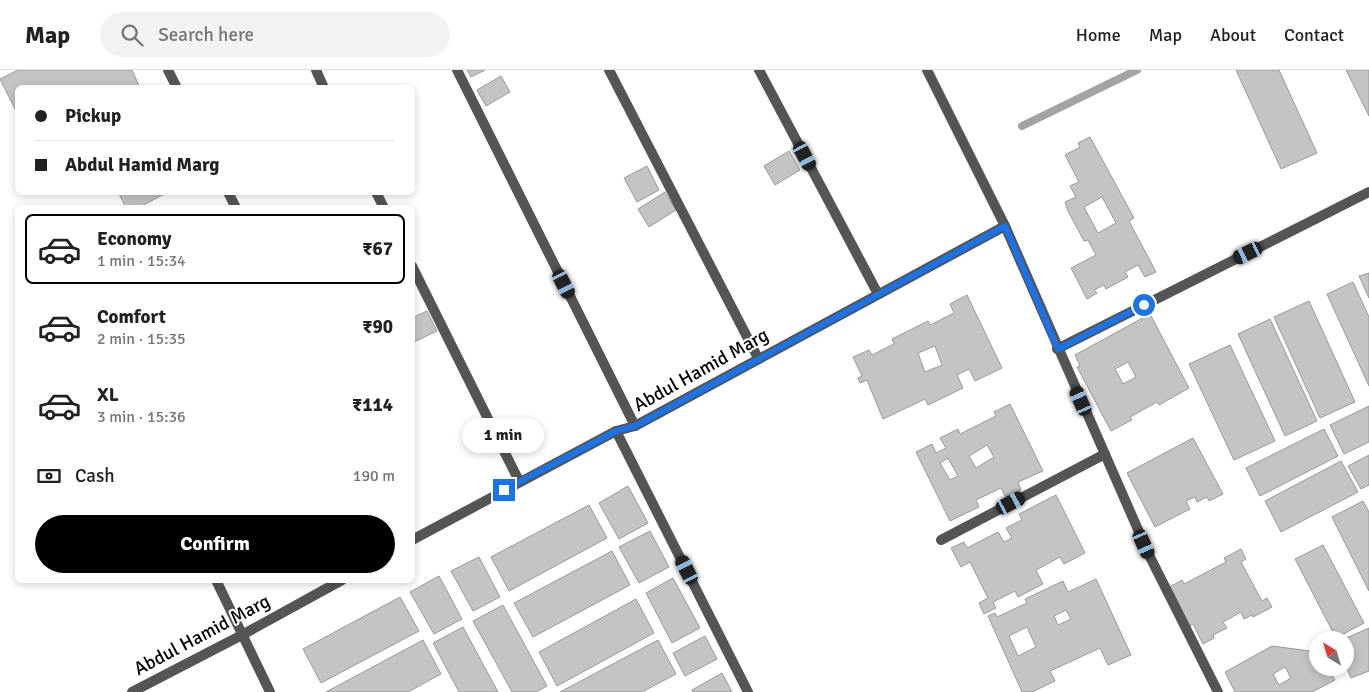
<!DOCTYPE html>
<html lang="en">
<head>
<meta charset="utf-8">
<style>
  :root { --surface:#fff; --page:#f2f2f2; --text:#202124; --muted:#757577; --line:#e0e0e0; --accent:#000 }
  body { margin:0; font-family:Signika,sans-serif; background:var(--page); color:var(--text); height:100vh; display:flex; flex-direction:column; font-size:19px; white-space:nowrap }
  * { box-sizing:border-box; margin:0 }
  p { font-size:16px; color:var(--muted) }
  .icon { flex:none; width:28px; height:28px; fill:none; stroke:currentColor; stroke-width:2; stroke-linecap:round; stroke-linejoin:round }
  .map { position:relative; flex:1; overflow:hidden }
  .drawer { position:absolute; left:15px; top:135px; width:400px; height:378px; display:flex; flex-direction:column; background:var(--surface); border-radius:8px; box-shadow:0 2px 8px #0003 }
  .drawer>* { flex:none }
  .banner { position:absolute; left:15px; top:15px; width:400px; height:110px; border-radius:8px; box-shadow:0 2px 8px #0003; display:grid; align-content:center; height:110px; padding:0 20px; background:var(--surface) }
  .needle { width:32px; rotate:322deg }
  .fabs { position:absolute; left:1309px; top:561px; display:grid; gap:10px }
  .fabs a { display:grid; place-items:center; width:45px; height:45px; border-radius:50%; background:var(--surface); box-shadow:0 2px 8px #0003; font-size:25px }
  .end { position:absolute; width:22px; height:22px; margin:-11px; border:6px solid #1a73e8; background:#fff; box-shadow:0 0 0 2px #fff }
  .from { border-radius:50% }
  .bubble { position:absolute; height:35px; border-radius:18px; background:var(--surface); box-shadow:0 2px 8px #0003; font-size:16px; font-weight:700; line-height:35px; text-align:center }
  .car { position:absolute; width:15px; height:30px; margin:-15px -8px; border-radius:6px; box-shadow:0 0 4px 1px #0007; background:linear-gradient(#222 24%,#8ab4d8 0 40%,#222 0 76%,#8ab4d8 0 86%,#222 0) }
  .banner b { display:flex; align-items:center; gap:18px; height:48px; font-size:19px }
  .banner b+b { border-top:1px solid var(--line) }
  .banner i { width:12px; height:12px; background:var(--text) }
  ul { padding:9px 0 0; list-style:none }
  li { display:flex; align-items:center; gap:15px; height:70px; margin:0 10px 8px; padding:0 10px; border:2px solid transparent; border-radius:8px }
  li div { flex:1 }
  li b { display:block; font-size:19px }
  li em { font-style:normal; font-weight:700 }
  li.on { border-color:var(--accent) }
  li>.icon { width:45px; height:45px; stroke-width:1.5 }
  .pay { display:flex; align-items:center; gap:12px; height:55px; padding:0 20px; font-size:19px }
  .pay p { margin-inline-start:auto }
  .action { display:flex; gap:10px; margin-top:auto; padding:10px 20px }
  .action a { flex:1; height:58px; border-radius:30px; background:var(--accent); color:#fff; font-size:20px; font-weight:700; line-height:58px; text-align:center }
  header { display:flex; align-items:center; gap:30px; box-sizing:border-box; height:70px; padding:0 25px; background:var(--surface); border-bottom:1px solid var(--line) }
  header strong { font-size:24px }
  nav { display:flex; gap:28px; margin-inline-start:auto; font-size:18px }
  .search { width:350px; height:45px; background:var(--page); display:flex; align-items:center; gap:12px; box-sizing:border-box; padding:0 18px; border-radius:28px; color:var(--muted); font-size:19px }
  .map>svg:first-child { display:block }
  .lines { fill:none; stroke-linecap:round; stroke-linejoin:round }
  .stream { stroke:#a3a3a3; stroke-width:8 }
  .building { fill:#c4c4c4; stroke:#999; fill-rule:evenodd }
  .service { stroke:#555; stroke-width:10 }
  .minor { stroke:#555; stroke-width:10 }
  .tertiary { stroke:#555; stroke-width:10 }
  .route { stroke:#1a73e8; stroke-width:6 }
  .labels { text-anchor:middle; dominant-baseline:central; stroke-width:4; stroke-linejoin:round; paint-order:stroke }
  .street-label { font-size:19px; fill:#000; stroke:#fff }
</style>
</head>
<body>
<header>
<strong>Map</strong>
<div class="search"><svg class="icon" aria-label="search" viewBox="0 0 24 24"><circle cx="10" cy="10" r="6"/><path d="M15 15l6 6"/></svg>Search here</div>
<nav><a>Home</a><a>Map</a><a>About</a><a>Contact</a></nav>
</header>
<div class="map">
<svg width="1369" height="622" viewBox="0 0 1369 622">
  <rect width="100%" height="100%" fill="#fff"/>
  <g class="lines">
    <!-- stream -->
    <polyline class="stream" points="1022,56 1137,0"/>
  </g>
  <!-- building -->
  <g class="building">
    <polygon points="18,0 132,0 140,18 18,18 18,45 0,9"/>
    <polygon points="467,0 485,0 471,7"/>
    <polygon points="1236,0 1279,0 1317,83 1281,99"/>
    <polygon points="1346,0 1369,0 1369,46"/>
    <polygon points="501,6 510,22 486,36 477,20"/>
    <path d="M1090,67l44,81 -5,3 27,51 -11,5 -7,-12 -13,7 3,5 -22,12 -2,-4 -10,5 3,3 -10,6 -16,-31 25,-13 -8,-15 -4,1 -16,-30 -3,-9 11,-5 -6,-11 9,-4 -14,-27 15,-8 -2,-4zM1102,127l14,26 -18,10 -14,-26z"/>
    <polygon points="789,81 800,100 775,115 764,96"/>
    <polygon points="647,96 659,120 637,132 624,108"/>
    <polygon points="118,122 168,122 138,138 126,138"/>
    <polygon points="665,122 676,140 649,157 638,139"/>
    <polygon points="1369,203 1369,228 1359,206"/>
    <polygon points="1353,212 1369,247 1369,316 1327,224"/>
    <path d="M967,225l35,73 -27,13 -6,-12 -12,6 6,13 -35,17 -3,-6 -42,20 -16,-39 -7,3 -2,-5 4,-2 -9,-19 16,-7 3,5 22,-11 -2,-5 36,-18 2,4 24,-12 -4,-9zM935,276l7,19 -17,7 -7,-19z"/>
    <polygon points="1309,231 1355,332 1320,348 1274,247"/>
    <polygon points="427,241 437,261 412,273 412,248"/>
    <path d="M1150,244l39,74 -30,17 -2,-3 -27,15 2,3 -21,11 -34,-64 3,-1 -5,-11zM1128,292l8,15 -13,7 -8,-15z"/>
    <polygon points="1270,249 1317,351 1285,366 1238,264"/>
    <polygon points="1230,275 1275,371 1234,390 1189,294"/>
    <path d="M1010,334l33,67 -25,11 3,8 -15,8 -5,-10 -25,12 3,7 -29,14 -34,-69 16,-8 4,9 10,-5 -6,-10 18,-9 2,5 36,-18 -2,-4zM987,375l7,12 -18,11 -7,-12zM948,388l10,18 -8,4 -10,-17z"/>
    <polygon points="1369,336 1369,372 1344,384 1330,355"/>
    <polygon points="1324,359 1338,386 1260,426 1246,398"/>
    <polygon points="1193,368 1223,424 1209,431 1207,427 1197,432 1195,427 1186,431 1190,439 1155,457 1127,403"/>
    <polygon points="1369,385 1369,415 1361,419 1348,396"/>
    <polygon points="1341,391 1358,422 1281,462 1265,431"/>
    <polygon points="628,416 648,453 619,469 599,433"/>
    <polygon points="1056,425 1085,483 1064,494 1060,487 1036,500 1043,514 1018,527 1015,521 993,532 996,538 984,544 979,533 988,528 970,492 961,497 951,478 964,472 967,478 998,462 1004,472 1012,468 1006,458 1022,450 1019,444"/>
    <polygon points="1363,431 1369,442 1369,521 1332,447"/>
    <polygon points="589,435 607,468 509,521 491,487"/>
    <polygon points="650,461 669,497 639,513 619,477"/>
    <polygon points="1323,475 1364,553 1336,568 1295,489"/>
    <polygon points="1241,479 1246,489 1241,492 1262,531 1267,528 1272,537 1253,547 1252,545 1244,549 1241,542 1223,552 1227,558 1213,565 1214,568 1203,574 1193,554 1187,558 1166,519 1182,510 1184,514 1226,492 1224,488"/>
    <polygon points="612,481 630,515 533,567 514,533"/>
    <polygon points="479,487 500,527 473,541 451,501"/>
    <polygon points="439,506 462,549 434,564 410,522"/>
    <polygon points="673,508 700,558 672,573 646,523"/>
    <path d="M1096,509l35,76 -23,10 -8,-17 -50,23 5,10 -23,11h-10l-34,-76 7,-3 2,4 30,-14 -2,-4 38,-18 5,11zM1066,540l5,9 -13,6 -4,-9zM1027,557l9,20 -18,9 -9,-20z"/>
    <polygon points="400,527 419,561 321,613 303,579"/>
    <polygon points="636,529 654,563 557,616 539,582"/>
    <polygon points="503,535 547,616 536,622 512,622 473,551"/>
    <polygon points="463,557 498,622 459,622 433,573"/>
    <polygon points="1369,558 1369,601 1351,608 1345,594 1345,570 1342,570"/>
    <polygon points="705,566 717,589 685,606 673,583"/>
    <polygon points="423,570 441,604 408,622 326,622"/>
    <polygon points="658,570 676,604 642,622 560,622"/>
    <path d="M1272,576l46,6v16h10l7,12 -23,12h-77l-10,-20zM1285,597l6,11 -12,7 -6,-11z"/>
    <polygon points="722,603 732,622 693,622 692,620"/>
  </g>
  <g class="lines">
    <!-- service -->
    <polyline class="service" points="941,470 1105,384"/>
    <!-- minor -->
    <g class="minor">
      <polyline points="168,0 177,18"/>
      <polyline points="316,0 324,18"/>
      <polyline points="457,0 635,356"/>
      <polyline points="609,0 758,288"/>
      <polyline points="759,0 878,224"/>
      <polyline points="228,122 236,138"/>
      <polyline points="376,122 384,138"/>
      <polyline points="412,196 519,411"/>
      <polyline points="1057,279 1369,122"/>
      <polyline points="616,361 748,622"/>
      <polyline points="216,510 270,622"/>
    </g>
    <!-- tertiary -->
    <g class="tertiary">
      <polyline points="927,0 1005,156 1150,487 1218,622"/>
      <polyline points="412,470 616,361 635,356 1005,156"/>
      <polyline points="132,622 242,565 342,510"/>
    </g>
  </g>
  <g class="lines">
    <!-- route -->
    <polyline class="route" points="504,420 616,361 635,356 1005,156 1058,279 1144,235"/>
  </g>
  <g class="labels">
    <!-- street labels -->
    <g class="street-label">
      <text transform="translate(701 300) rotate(-29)">Abdul Hamid Marg</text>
      <text transform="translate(202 565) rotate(-28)">Abdul Hamid Marg</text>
    </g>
  </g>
</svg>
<div class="fabs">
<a><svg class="needle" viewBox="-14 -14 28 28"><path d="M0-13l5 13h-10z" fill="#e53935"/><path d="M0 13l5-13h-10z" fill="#757577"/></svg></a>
</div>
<i class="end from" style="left:1144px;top:235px"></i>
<i class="end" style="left:504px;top:420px"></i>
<div class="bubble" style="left:462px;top:348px;width:82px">1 min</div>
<i class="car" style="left:805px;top:86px;rotate:152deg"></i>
<i class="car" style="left:1248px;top:183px;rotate:244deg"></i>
<i class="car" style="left:564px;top:214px;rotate:153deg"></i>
<i class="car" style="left:1081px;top:331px;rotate:336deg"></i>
<i class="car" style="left:1011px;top:433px;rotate:62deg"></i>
<i class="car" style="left:1144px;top:474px;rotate:156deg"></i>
<i class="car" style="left:687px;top:500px;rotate:333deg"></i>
<div class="banner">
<b><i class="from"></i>Pickup</b>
<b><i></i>Abdul Hamid Marg</b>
</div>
<section class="drawer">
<ul>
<li class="on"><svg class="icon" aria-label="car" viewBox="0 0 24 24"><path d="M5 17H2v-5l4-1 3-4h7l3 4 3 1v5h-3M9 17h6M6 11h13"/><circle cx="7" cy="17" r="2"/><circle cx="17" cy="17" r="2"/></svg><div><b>Economy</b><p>1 min · 15:34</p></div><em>₹67</em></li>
<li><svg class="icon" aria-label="car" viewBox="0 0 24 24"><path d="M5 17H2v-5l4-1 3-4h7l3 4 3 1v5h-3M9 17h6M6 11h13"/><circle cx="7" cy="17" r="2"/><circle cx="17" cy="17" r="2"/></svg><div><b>Comfort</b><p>2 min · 15:35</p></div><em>₹90</em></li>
<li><svg class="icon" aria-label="car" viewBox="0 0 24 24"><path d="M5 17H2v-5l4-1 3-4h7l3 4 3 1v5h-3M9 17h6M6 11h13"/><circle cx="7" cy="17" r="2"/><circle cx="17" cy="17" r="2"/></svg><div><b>XL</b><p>3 min · 15:36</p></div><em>₹114</em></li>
</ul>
<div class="pay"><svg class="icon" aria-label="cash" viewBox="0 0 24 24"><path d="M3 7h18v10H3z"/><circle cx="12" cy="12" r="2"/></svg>Cash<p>190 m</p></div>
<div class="action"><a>Confirm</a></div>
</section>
</div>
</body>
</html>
